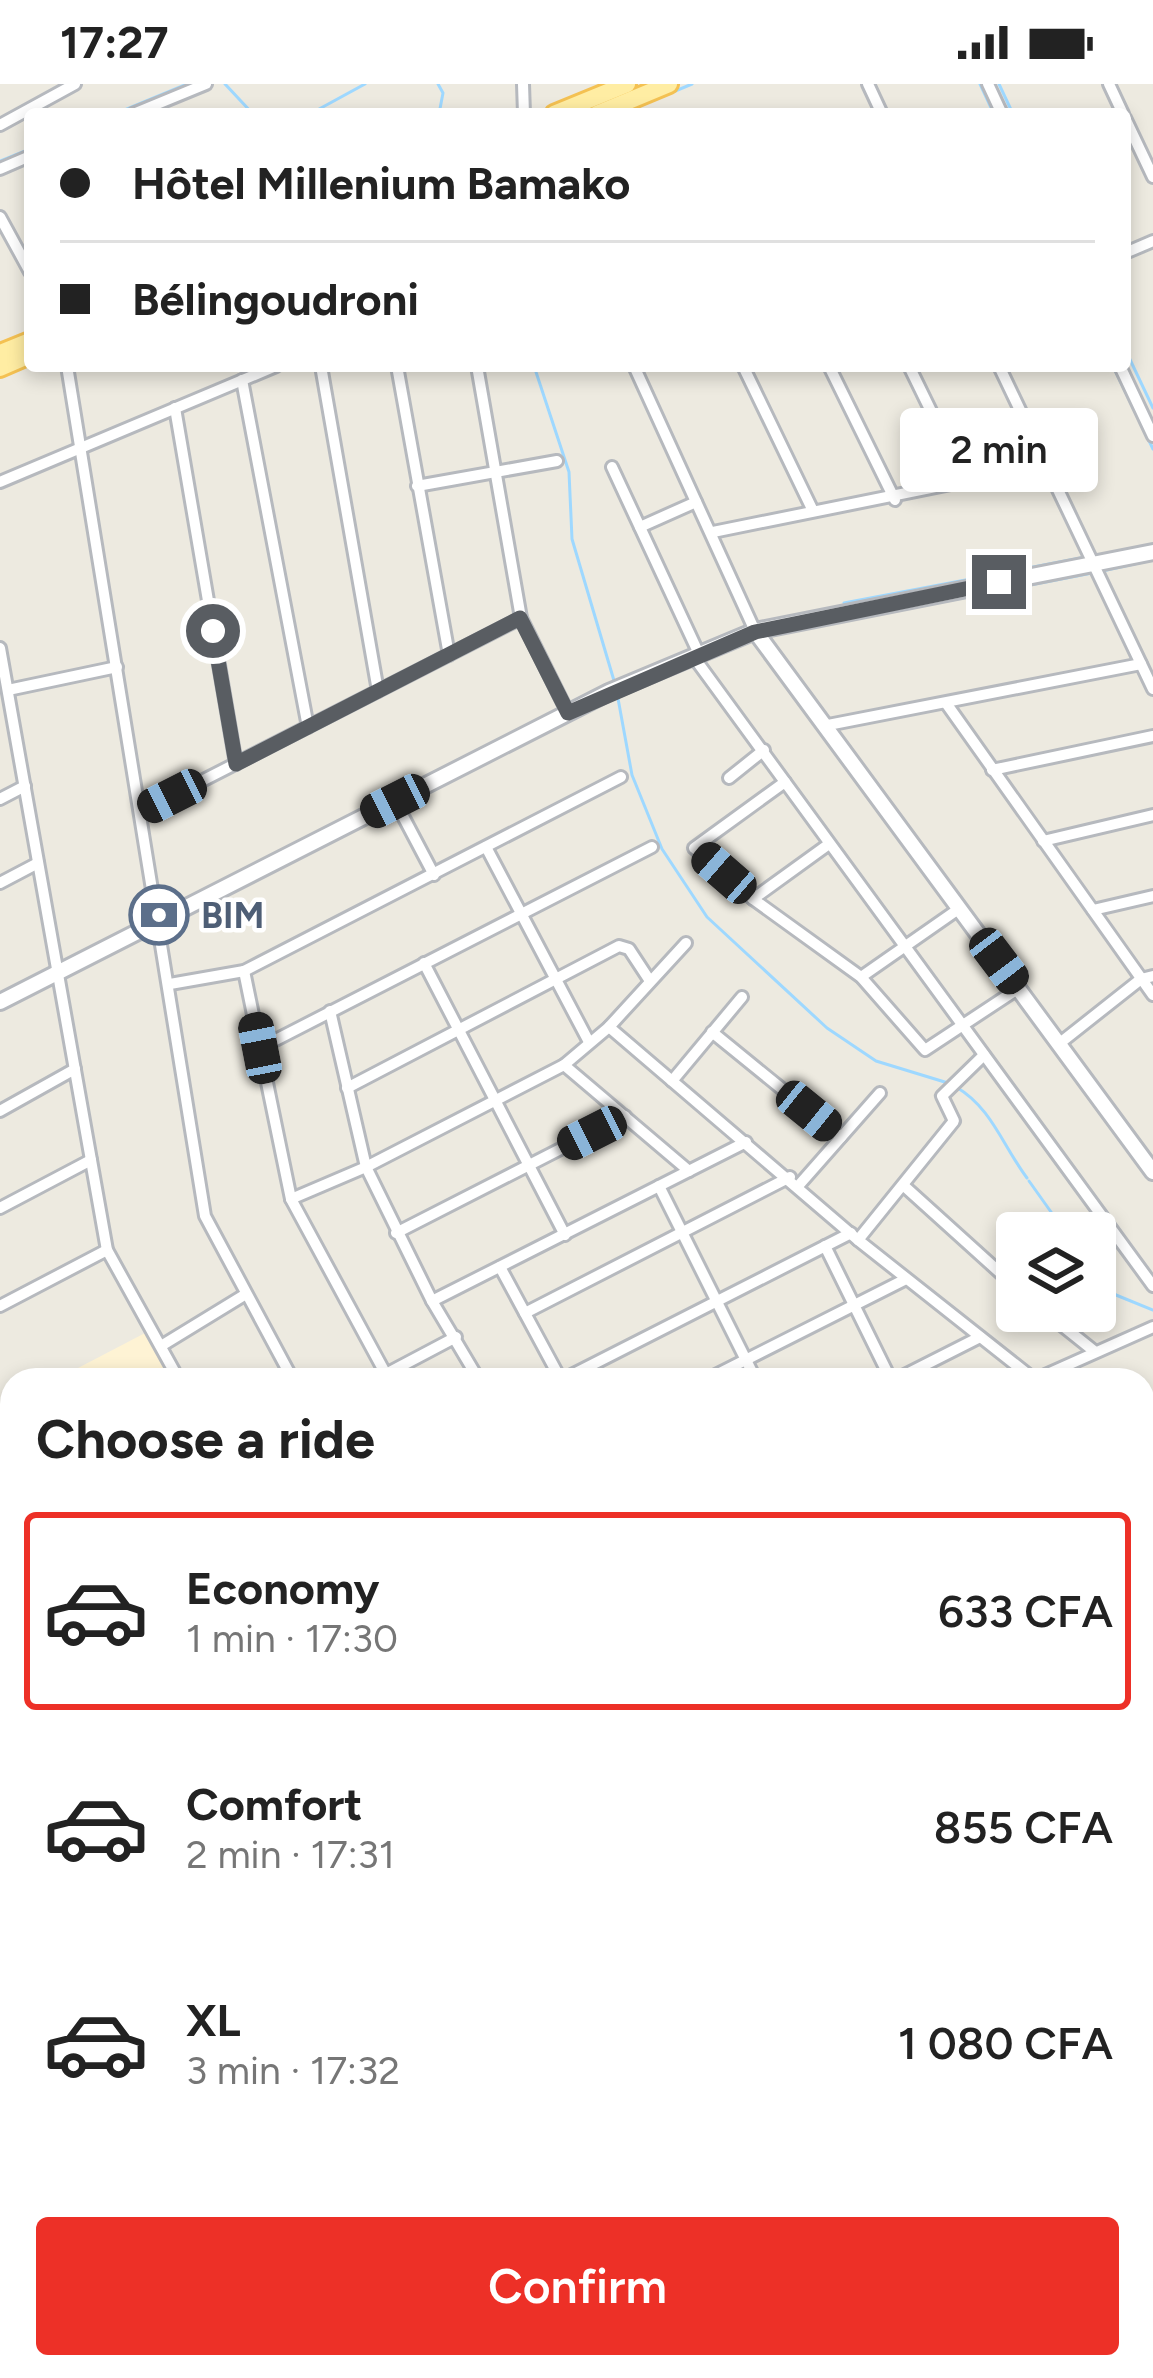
<!DOCTYPE html>
<html lang="en">
<head>
<meta charset="utf-8">
<style>
  :root { --surface:#fff; --page:#f2f2f2; --text:#222; --muted:#767676; --line:#e0e0e0; --accent:#ed3027 }
  body { margin:0; font-family:Figtree,sans-serif; background:var(--page); color:var(--text); height:100vh; display:flex; flex-direction:column; font-size:45px; white-space:nowrap }
  * { box-sizing:border-box; margin:0 }
  p { font-size:39px; color:var(--muted) }
  .icon { flex:none; width:66px; height:66px; fill:none; stroke:currentColor; stroke-width:2; stroke-linecap:round; stroke-linejoin:round }
  .map { position:relative; flex:1; overflow:hidden }
  .details { position:absolute; left:0px; top:1284px; width:1155px; height:1011px; display:flex; flex-direction:column; background:var(--surface); border-radius:36px 36px 0 0; box-shadow:0 6px 18px #0003 }
  .details>* { flex:none }
  .guide { position:absolute; left:24px; top:24px; width:1107px; height:264px; border-radius:12px; box-shadow:0 6px 18px #0003; display:grid; align-content:center; height:264px; padding:0 36px; background:var(--surface) }
  .tools { position:absolute; left:996px; top:1128px; display:grid; gap:24px }
  .tools a { display:grid; place-items:center; width:120px; height:120px; border-radius:12px; background:var(--surface); box-shadow:0 6px 18px #0003; font-size:60px }
  .end { position:absolute; width:54px; height:54px; margin:-27px; border:15px solid #595d62; background:#fff; box-shadow:0 0 0 6px #fff }
  .from { border-radius:50% }
  .bubble { position:absolute; height:84px; border-radius:12px; background:var(--surface); box-shadow:0 6px 18px #0003; font-size:39px; font-weight:600; line-height:84px; text-align:center }
  .car { position:absolute; width:36px; height:72px; margin:-36px -18px; border-radius:15px; box-shadow:0 0 9px 3px #0007; background:linear-gradient(#222 24%,#8ab4d8 0 40%,#222 0 76%,#8ab4d8 0 86%,#222 0) }
  .guide b { display:flex; align-items:center; gap:42px; height:114px; font-size:45px }
  .guide b+b { border-top:3px solid var(--line) }
  .guide i { width:30px; height:30px; background:var(--text) }
  ul { padding:0; list-style:none }
  li { display:flex; align-items:center; gap:36px; height:198px; margin:0 24px 18px; padding:0 12px; border:6px solid transparent; border-radius:12px }
  li div { flex:1 }
  li b { display:block; font-size:45px }
  li em { font-style:normal; font-weight:600 }
  li.on { border-color:var(--accent) }
  li>.icon { width:108px; height:108px; stroke-width:1.5 }
  h2 { padding:0 36px; font-size:54px; line-height:144px }
  .action { display:flex; gap:24px; margin-top:auto; padding:24px 36px }
  .action a { flex:1; height:138px; border-radius:12px; background:var(--accent); color:#fff; font-size:48px; font-weight:600; line-height:138px; text-align:center }
  .status { display:flex; justify-content:space-between; align-items:center; height:84px; padding:0 60px; background:var(--surface); direction:ltr }
  .status svg { height:33px; fill:currentColor }
  .map>svg:first-child { display:block }
  .commercial { fill:#fef3d4 }
  .green { fill:#bde5bc }
  .lines { fill:none; stroke-linecap:round; stroke-linejoin:round }
  .stream { stroke:#9ed8ff; stroke-width:3 }
  .minor-casing { stroke:#b6b9be; stroke-width:16 }
  .tertiary-casing { stroke:#b6b9be; stroke-width:20 }
  .secondary-casing { stroke:#b6bac0; stroke-width:21 }
  .primary-casing { stroke:#f4c152; stroke-width:22 }
  .minor { stroke:#fff; stroke-width:10 }
  .tertiary { stroke:#fff; stroke-width:14 }
  .secondary { stroke:#fff; stroke-width:15 }
  .primary { stroke:#ffeda3; stroke-width:16 }
  .route { stroke:#595d62; stroke-width:15 }
  .labels { text-anchor:middle; dominant-baseline:central; stroke-width:9; stroke-linejoin:round; paint-order:stroke }
  .service-label { font-size:36px; font-weight:bold; fill:#4e5e75; stroke:#fff; text-anchor:start }
</style>
</head>
<body>
<div class="status"><b>17:27</b><svg viewBox="0 0 49 12"><path d="M0 12V9h3v3zM5 12V6h3v6zM10 12V3h3v9zM15 12V0h3v12zM26 1h20v11H26zM47 4h2v5h-2z"/></svg></div>
<div class="map">
<svg width="1153" height="2294" viewBox="0 0 1153 2294">
  <rect width="100%" height="100%" fill="#edeae0"/>
  <!-- commercial -->
  <polygon class="commercial" points="147,1248 174,1296 55,1296"/>
  <!-- green -->
  <polygon class="green" points="1153,2084 1153,2185 1143,2190 1143,2089"/>
  <g class="lines">
    <!-- stream -->
    <g class="stream">
      <polyline points="225,0 253,30"/>
      <polyline points="438,0 443,9 439,30"/>
      <polyline points="980,0 994,30"/>
      <polyline points="999,0 1013,30"/>
      <polyline points="115,30 187,0"/>
      <polyline points="310,30 365,0"/>
      <polyline points="620,30 692,0"/>
      <polyline points="0,77 30,65"/>
      <polyline points="1125,265 1153,324"/>
      <polyline points="534,282 569,388 572,455 615,600"/>
      <polyline points="1113,282 1153,365"/>
      <polyline points="1137,464 1153,461"/>
      <polyline points="1096,472 1128,466"/>
      <polyline points="1102,487 1153,476"/>
      <polyline points="844,519 1086,473"/>
      <polyline points="869,532 1092,489"/>
      <polyline points="617,609 632,691 662,765 707,833 827,944 876,977 948,999"/>
      <path d="M956,1003c35,20 47,59 71,91"/>
      <polyline points="1029,1097 1066,1149"/>
      <polyline points="1095,1190 1116,1211 1153,1226"/>
      <polyline points="0,2198 12,2193"/>
      <polyline points="270,2283 274,2294"/>
    </g>
    <defs>
      <g id="minor">
        <polyline points="523,0 524,30"/>
        <polyline points="868,0 882,30"/>
        <polyline points="988,0 1002,30"/>
        <polyline points="1109,0 1123,30"/>
        <polyline points="133,30 206,0"/>
        <polyline points="1125,34 1153,93"/>
        <polyline points="0,41 75,0"/>
        <polyline points="0,85 30,72"/>
        <polyline points="0,133 30,188"/>
        <polyline points="1125,169 1153,157"/>
        <polyline points="67,282 205,1132 293,1296"/>
        <polyline points="321,282 378,607"/>
        <polyline points="397,282 449,571"/>
        <polyline points="477,282 521,534 568,629"/>
        <polyline points="634,282 755,547"/>
        <polyline points="743,282 813,427"/>
        <polyline points="829,282 895,416"/>
        <polyline points="909,282 966,399"/>
        <polyline points="999,282 1153,605"/>
        <polyline points="1120,282 1153,352"/>
        <polyline points="242,296 308,643"/>
        <polyline points="175,324 236,680"/>
        <polyline points="612,383 699,570"/>
        <polyline points="0,398 276,282"/>
        <polyline points="417,402 557,377"/>
        <polyline points="640,443 696,418"/>
        <polyline points="713,448 1045,381"/>
        <polyline points="0,564 107,1166 179,1296"/>
        <polyline points="693,572 1153,1202"/>
        <polyline points="8,606 117,583"/>
        <polyline points="946,619 1153,911"/>
        <polyline points="828,641 1141,580"/>
        <polyline points="992,686 1153,652"/>
        <polyline points="729,694 764,666"/>
        <polyline points="785,698 694,764 753,815 861,893 925,966 1019,904"/>
        <polyline points="0,715 25,702"/>
        <polyline points="395,717 434,791"/>
        <polyline points="141,728 521,534"/>
        <polyline points="1043,757 1153,731"/>
        <polyline points="486,763 589,958"/>
        <polyline points="0,799 38,779"/>
        <polyline points="753,815 829,760"/>
        <polyline points="1093,826 1153,812"/>
        <polyline points="424,879 565,1151"/>
        <polyline points="244,887 291,1115 389,1296"/>
        <polyline points="861,893 960,824"/>
        <polyline points="170,900 244,887 621,693"/>
        <polyline points="330,927 366,1083 432,1217 479,1296"/>
        <polyline points="609,943 858,1156 1035,1296"/>
        <polyline points="712,948 841,1053"/>
        <polyline points="1060,959 1141,895 1153,892"/>
        <polyline points="260,964 652,763"/>
        <polyline points="564,981 689,1087"/>
        <polyline points="672,997 742,913"/>
        <polyline points="347,1004 619,862 629,865 650,897"/>
        <polyline points="0,1027 75,985"/>
        <polyline points="799,1101 880,1009"/>
        <polyline points="903,1101 1017,1204"/>
        <polyline points="659,1102 756,1296"/>
        <polyline points="291,1115 366,1083 564,981 609,943 686,859"/>
        <polyline points="0,1124 91,1076"/>
        <polyline points="396,1149 625,1032"/>
        <polyline points="858,1156 954,1037 942,1012 984,971"/>
        <polyline points="825,1162 891,1296"/>
        <polyline points="500,1183 561,1296"/>
        <polyline points="432,1217 746,1058"/>
        <polyline points="0,1222 107,1166"/>
        <polyline points="1044,1227 1094,1267"/>
        <polyline points="525,1229 790,1093"/>
        <polyline points="161,1262 246,1210"/>
        <polyline points="386,1290 456,1253"/>
        <polyline points="562,1296 851,1149"/>
        <polyline points="706,1296 906,1195"/>
        <polyline points="895,1296 980,1253"/>
        <polyline points="1034,1296 1153,1243"/>
        <polyline points="1143,1333 1153,1329"/>
        <polyline points="0,1341 12,1372"/>
        <polyline points="1143,1388 1153,1396"/>
        <polyline points="1143,1443 1153,1438"/>
        <polyline points="1143,1505 1153,1522"/>
        <polyline points="1143,1578 1153,1573"/>
        <polyline points="1143,1666 1153,1662"/>
        <polyline points="1143,1749 1153,1744"/>
        <polyline points="1143,1782 1153,1801"/>
        <polyline points="1143,1817 1153,1812"/>
        <polyline points="0,1956 12,1985"/>
        <polyline points="1143,1987 1153,1982"/>
        <polyline points="1143,2076 1153,2070"/>
        <polyline points="0,2095 12,2090"/>
        <polyline points="1143,2197 1153,2192"/>
        <polyline points="1143,2267 1153,2261"/>
        <polyline points="128,2283 133,2294"/>
        <polyline points="371,2283 375,2294"/>
        <polyline points="650,2283 653,2294"/>
        <polyline points="770,2283 773,2294"/>
        <polyline points="855,2283 858,2294"/>
        <polyline points="969,2283 972,2294"/>
        <polyline points="1007,2283 1013,2294"/>
        <polyline points="1059,2283 1064,2294"/>
        <polyline points="1139,2283 1145,2294"/>
        <polyline points="42,2294 71,2283"/>
        <polyline points="519,2294 570,2283"/>
        <polyline points="923,2294 957,2283"/>
      </g>
      <g id="tertiary">
        <polyline points="755,547 1153,1088"/>
        <polyline points="0,918 609,608 755,547 1153,468"/>
        <polyline points="1143,1885 1153,1879"/>
        <polyline points="0,2209 12,2205"/>
      </g>
      <g id="secondary">
        <polyline points="0,1631 12,1661"/>
        <polyline points="0,1683 12,1713"/>
        <polyline points="236,2283 241,2294"/>
        <polyline points="257,2283 262,2294"/>
      </g>
      <g id="primary">
        <polyline points="554,30 627,0"/>
        <polyline points="597,30 669,0"/>
        <polyline points="0,269 30,257"/>
        <polyline points="0,284 30,271"/>
      </g>
    </defs>
    <!-- minor casing -->
    <use href="#minor" class="minor-casing"/>
    <!-- tertiary casing -->
    <use href="#tertiary" class="tertiary-casing"/>
    <!-- secondary casing -->
    <use href="#secondary" class="secondary-casing"/>
    <!-- primary casing -->
    <use href="#primary" class="primary-casing"/>
    <!-- minor -->
    <use href="#minor" class="minor"/>
    <!-- tertiary -->
    <use href="#tertiary" class="tertiary"/>
    <!-- secondary -->
    <use href="#secondary" class="secondary"/>
    <!-- primary -->
    <use href="#primary" class="primary"/>
  </g>
  <g class="lines">
    <!-- route -->
    <polyline class="route" points="213,547 236,680 520,534 568,629 755,548 999,498"/>
  </g>
  <!-- icons -->
  <defs>
    <symbol id="bank-ring" viewBox="-11 -11 22 22"><circle r="9.5" fill="#fff" stroke="#5c6f8a" stroke-width="1.5"/><path d="M-6-4H6V4H-6ZM0-2.3a2.3 2.3 0 1 0 0 4.6a2.3 2.3 0 1 0 0-4.6Z" fill="#5c6f8a"/></symbol>
  </defs>
  <g fill-rule="evenodd">
    <use href="#bank-ring" x="126" y="798" width="66" height="66"/>
  </g>
  <g class="labels">
    <!-- service labels -->
    <g class="service-label">
      <text x="201" y="831">BIM</text>
    </g>
  </g>
</svg>
<div class="tools">
<a><svg class="icon" aria-label="layers" viewBox="0 0 24 24"><path d="M12 4l9 5-9 5-9-5zM3 14l9 5 9-5"/></svg></a>
</div>
<i class="end from" style="left:213px;top:547px"></i>
<i class="end" style="left:999px;top:498px"></i>
<div class="bubble" style="left:900px;top:324px;width:198px">2 min</div>
<i class="car" style="left:172px;top:712px;rotate:243deg"></i>
<i class="car" style="left:395px;top:717px;rotate:243deg"></i>
<i class="car" style="left:724px;top:789px;rotate:311deg"></i>
<i class="car" style="left:999px;top:877px;rotate:143deg"></i>
<i class="car" style="left:260px;top:964px;rotate:349deg"></i>
<i class="car" style="left:809px;top:1027px;rotate:129deg"></i>
<i class="car" style="left:592px;top:1049px;rotate:243deg"></i>
<div class="guide">
<b><i class="from"></i>Hôtel Millenium Bamako</b>
<b><i></i>Bélingoudroni</b>
</div>
<section class="details">
<h2>Choose a ride</h2>
<ul>
<li class="on"><svg class="icon" aria-label="car" viewBox="0 0 24 24"><path d="M5 17H2v-5l4-1 3-4h7l3 4 3 1v5h-3M9 17h6M6 11h13"/><circle cx="7" cy="17" r="2"/><circle cx="17" cy="17" r="2"/></svg><div><b>Economy</b><p>1 min · 17:30</p></div><em>633 CFA</em></li>
<li><svg class="icon" aria-label="car" viewBox="0 0 24 24"><path d="M5 17H2v-5l4-1 3-4h7l3 4 3 1v5h-3M9 17h6M6 11h13"/><circle cx="7" cy="17" r="2"/><circle cx="17" cy="17" r="2"/></svg><div><b>Comfort</b><p>2 min · 17:31</p></div><em>855 CFA</em></li>
<li><svg class="icon" aria-label="car" viewBox="0 0 24 24"><path d="M5 17H2v-5l4-1 3-4h7l3 4 3 1v5h-3M9 17h6M6 11h13"/><circle cx="7" cy="17" r="2"/><circle cx="17" cy="17" r="2"/></svg><div><b>XL</b><p>3 min · 17:32</p></div><em>1 080 CFA</em></li>
</ul>
<div class="action"><a>Confirm</a></div>
</section>
</div>
</body>
</html>
